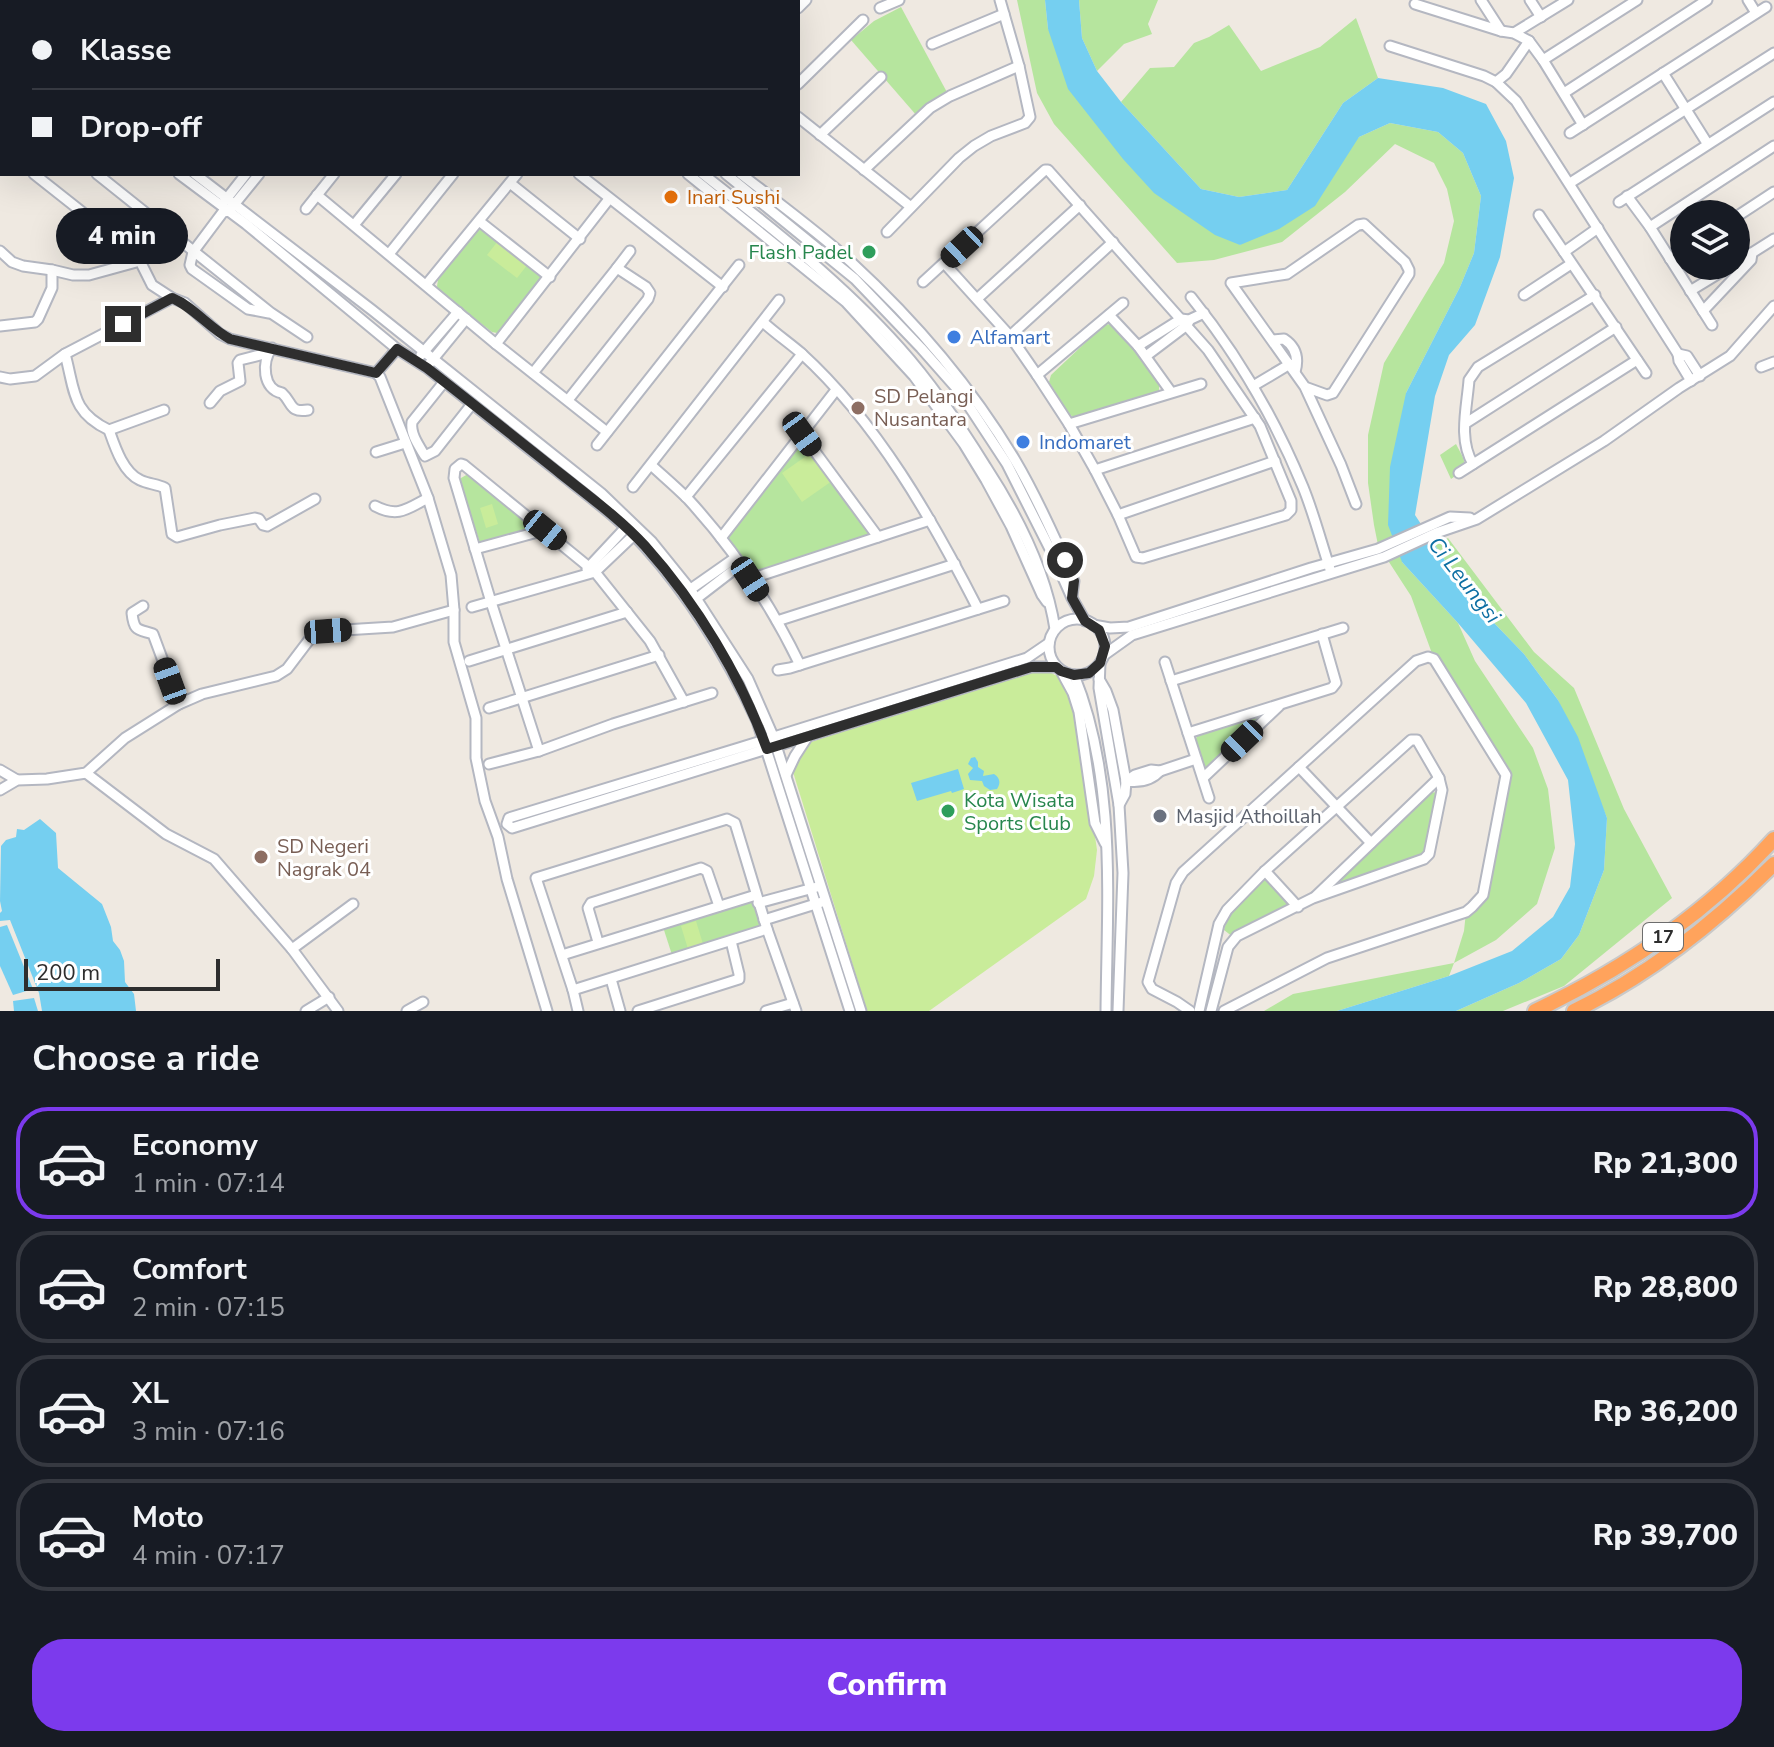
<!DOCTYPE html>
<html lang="en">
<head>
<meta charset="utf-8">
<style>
  :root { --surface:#171b24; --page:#242831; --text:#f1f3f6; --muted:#9ea1a6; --line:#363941; --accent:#7c3aed }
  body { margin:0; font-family:"Nunito Sans",sans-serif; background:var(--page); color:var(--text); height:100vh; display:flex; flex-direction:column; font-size:30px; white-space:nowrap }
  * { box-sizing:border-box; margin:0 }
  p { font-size:26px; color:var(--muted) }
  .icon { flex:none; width:44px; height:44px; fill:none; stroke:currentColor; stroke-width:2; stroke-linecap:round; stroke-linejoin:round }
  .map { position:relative; height:1011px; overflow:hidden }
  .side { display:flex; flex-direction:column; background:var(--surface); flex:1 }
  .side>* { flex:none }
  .top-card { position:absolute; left:0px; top:0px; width:800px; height:176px; box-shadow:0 8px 32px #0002; display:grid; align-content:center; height:176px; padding:0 32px; background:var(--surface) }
  .fabs { position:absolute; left:1670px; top:200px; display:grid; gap:16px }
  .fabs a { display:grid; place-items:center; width:80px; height:80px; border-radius:50%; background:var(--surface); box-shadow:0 8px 32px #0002; font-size:40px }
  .scale { position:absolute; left:24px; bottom:20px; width:196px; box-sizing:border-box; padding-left:8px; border:4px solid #2e2e2e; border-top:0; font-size:22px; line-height:28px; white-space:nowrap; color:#2e2e2e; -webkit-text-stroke:6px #fff; paint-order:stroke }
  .end { position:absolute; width:36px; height:36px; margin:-18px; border:10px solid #2e2e2e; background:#fff; box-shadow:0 0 0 4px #fff }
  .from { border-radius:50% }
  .bubble { position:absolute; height:56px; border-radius:28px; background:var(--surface); box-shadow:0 8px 32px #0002; font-size:26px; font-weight:800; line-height:56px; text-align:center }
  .car { position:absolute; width:24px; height:48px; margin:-24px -12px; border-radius:10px; box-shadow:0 0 6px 2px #0007; background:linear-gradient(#222 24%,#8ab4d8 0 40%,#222 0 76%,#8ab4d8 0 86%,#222 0) }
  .top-card b { display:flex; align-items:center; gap:28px; height:76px; font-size:30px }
  .top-card b+b { border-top:2px solid var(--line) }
  .top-card i { width:20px; height:20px; background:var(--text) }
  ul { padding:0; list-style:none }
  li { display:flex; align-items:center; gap:24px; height:112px; margin:0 16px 12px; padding:0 16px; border:4px solid var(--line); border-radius:32px }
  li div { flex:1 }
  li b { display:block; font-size:30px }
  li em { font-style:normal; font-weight:800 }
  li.active { border-color:var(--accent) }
  li>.icon { width:72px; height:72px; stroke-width:1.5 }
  h2 { padding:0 32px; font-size:36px; line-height:96px }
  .action { display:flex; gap:16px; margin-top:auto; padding:16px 32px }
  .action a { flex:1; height:92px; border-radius:32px; background:var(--accent); color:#fff; font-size:32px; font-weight:800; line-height:92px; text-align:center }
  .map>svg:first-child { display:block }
  .green { fill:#b6e59e }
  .pitch { fill:#c9ec9a }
  .water { fill:#75cff0 }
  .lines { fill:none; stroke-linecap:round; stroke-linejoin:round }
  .minor-casing { stroke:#b4b7c1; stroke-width:13 }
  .highway-casing { stroke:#c9c9c9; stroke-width:18 }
  .minor { stroke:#fff; stroke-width:9 }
  .highway { stroke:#ffa35c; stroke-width:14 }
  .route { stroke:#2e2e2e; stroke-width:10 }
  .food-dot { fill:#e8710a; stroke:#fff; stroke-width:3 }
  .leisure-dot { fill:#2e9e5b; stroke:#fff; stroke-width:3 }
  .shop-dot { fill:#3f7fe0; stroke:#fff; stroke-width:3 }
  .education-dot { fill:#8d6e63; stroke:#fff; stroke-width:3 }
  .worship-dot { fill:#6b7280; stroke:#fff; stroke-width:3 }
  .labels { text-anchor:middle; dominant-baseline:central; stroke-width:6; stroke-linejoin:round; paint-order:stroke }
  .shield { fill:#fff; stroke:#6d6d6d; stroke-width:2 }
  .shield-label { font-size:18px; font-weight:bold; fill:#2e2e2e }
  .food-label { font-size:20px; fill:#c56008; stroke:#fff; text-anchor:start }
  .leisure-label { font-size:20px; fill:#27864d; stroke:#fff; text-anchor:end }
  .shop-label { font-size:20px; fill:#366cbe; stroke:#fff; text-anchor:start }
  .education-label { font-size:20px; fill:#785e54; stroke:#fff; text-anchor:start }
  .worship-label { font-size:20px; fill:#5b616d; stroke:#fff; text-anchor:start }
  .water-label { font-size:22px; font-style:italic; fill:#0d6fa3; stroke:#fff }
</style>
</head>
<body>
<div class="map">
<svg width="1774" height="1011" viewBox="0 0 1774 1011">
  <rect width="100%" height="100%" fill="#efe9e1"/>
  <!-- green -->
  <g class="green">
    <polygon points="1017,0 1045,0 1048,29 1240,245 1359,137 1390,123 1438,132 1463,153 1481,196 1474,253 1460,287 1406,393 1402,562 1458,623 1475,661 1533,748 1548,789 1555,848 1537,904 1496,940 1454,963 1449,976 1337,1011 1264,1011 1293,994 1454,963 1464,931 1466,912 1483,895 1506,775 1434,659 1411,596 1378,545 1374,525 1368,483 1368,435 1384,363 1444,263 1454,221 1447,189 1434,163 1395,144 1345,192 1282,242 1214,260 1177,263 1054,124 1037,93"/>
    <polygon points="1079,0 1158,0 1148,24 1152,34 1124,44 1097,71 1082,38"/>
    <polygon points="901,7 949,96 917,116 851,40 874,21"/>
    <polygon points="1356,18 1378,78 1343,103 1287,190 1239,197 1201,189 1121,102 1150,68 1174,67 1194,43 1209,37 1229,25 1261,71 1320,47"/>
    <polygon points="481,229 487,231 544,277 502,334 492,332 438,290 437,286 438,280 476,231"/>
    <path d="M1110,324c14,5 39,40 47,54 3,6 2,6 2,13l-6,5 -77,23 -7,-5 -20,-32 2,-7 53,-50z"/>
    <polygon points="803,442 870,533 866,538 759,572 752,571 729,541 728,537 799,444"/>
    <path d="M1456,444c10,19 14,22 -5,35l-11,-24z"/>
    <polygon points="468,474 531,525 528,533 482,546 480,543 460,482 461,478"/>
    <polygon points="1448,538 1534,652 1574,688 1624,809 1672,898 1564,986 1503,1011 1456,1011 1519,983 1561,959 1579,935 1604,870 1607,818 1558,700 1524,654 1469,597 1435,545"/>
    <polygon points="1254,716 1258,719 1258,722 1209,768 1204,766 1195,741 1198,734"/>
    <polygon points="1436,792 1439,796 1425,856 1335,886 1337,879 1431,793"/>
    <polygon points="1270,878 1291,902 1233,937 1224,930 1228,916 1265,879"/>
    <polygon points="753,900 757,903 762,927 673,958 663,927"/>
  </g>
  <!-- pitch -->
  <g class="pitch">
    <polygon points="498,241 528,264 517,278 487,255"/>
    <polygon points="812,452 832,481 802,502 782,473"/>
    <polygon points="492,504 498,524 486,528 480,508"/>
    <polygon points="1045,670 1059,677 1067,687 1078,720 1097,850 1094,876 1086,899 929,1011 867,1011 793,772 808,743 1025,672"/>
    <polygon points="696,921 703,944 688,949 681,926"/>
  </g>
  <!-- water -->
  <g class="water">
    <polygon points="1045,0 1079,0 1082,38 1097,71 1121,102 1201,189 1239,197 1287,190 1343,103 1378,78 1443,88 1486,104 1506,141 1514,178 1500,257 1475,325 1449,355 1435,396 1415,515 1469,597 1524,654 1558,700 1578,737 1607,818 1604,870 1579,935 1561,959 1519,983 1456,1011 1337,1011 1449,976 1512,951 1553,917 1570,887 1575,844 1568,780 1526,703 1458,623 1402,562 1388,525 1390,467 1406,393 1460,287 1474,253 1481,196 1463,153 1438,132 1390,123 1359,137 1315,206 1279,229 1240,245 1215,235 1154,193 1123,159 1068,89 1048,29"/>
    <path d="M975,757l3,5v5l6,4 -1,5 11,-2c6,4 7,9 3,15l-7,1 -6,-4 -2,-5 -12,-1 -2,-6 5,-6 -5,-4 3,-6z"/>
    <polygon points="958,769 964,789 952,793 951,791 917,801 911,783"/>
    <polygon points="40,819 56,833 58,868 102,904 111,927 113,941 120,950 124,961 125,982 134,994 136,1011 42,1011 39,993 10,920 0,921 0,913 2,911 0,901 1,846 6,840 16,837 17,829 24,830"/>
    <polygon points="7,925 33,989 13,995 0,966 0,927"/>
    <polygon points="34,998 38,1011 14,1011 13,1001"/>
  </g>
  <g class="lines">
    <defs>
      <g id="minor">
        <polyline points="69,0 71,2"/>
        <polyline points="474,0 475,2"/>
        <polyline points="485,0 488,2"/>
        <polyline points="510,0 513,2"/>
        <polyline points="525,0 527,2"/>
        <polyline points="648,0 651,2"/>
        <polyline points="1481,0 1501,31"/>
        <polyline points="1530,0 1541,17"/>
        <polyline points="1748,0 1756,13"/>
        <polyline points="178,2 179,0"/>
        <polyline points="240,2 241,0"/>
        <polyline points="304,2 306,0"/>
        <polyline points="380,2 382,0"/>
        <polyline points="397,2 399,0"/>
        <polyline points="730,2 749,0"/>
        <polyline points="1415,4 1501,31 1514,33 1529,41 1543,60 1583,125"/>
        <polyline points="798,8 806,0"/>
        <polyline points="880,8 899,0"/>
        <polyline points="0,25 2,22"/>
        <polyline points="0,32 2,34"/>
        <polyline points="1514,33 1568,0"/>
        <polyline points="932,44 1004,14"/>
        <polyline points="1390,46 1484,76 1496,82 1516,101 1678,354"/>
        <polyline points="1543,60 1637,0"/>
        <polyline points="1663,73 1707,143"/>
        <polyline points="1496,82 1506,74 1529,41"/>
        <polyline points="798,84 863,20"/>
        <polyline points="1564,93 1707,0"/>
        <polyline points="0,97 2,99"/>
        <polyline points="798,117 911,207"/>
        <polyline points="1570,133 1766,7"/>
        <polyline points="820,135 881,77"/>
        <polyline points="0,146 2,148"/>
        <polyline points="864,170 930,108 950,96 1019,66"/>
        <path d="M34,174l86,68c12,-2 20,-18 27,-28"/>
        <polyline points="97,174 271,313 307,337"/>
        <path d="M179,174l67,50 151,125 30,19c43,34 86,68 130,103 30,24 62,47 88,76 46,51 83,112 112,174l93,290"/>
        <polyline points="195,174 372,310 601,493 652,542 690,589 748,679 773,736 861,1011"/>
        <polyline points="259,174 229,211 223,212 193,252 190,265 192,269 248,309 269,313"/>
        <polyline points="579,174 723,287"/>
        <polyline points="688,174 846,302 914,376 964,444 986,480 1011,526 1042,595 1047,602"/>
        <path d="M703,174c69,54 138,108 197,174 33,37 60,77 86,119 32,49 60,104 69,162"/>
        <polyline points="726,174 855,279 921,348 959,391 1007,464 1052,553 1072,598 1085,621"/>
        <path d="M741,174c37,29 76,57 110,88 63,58 121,126 164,198 22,37 42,82 59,121l-2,15"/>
        <polyline points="510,183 580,239"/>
        <polyline points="1570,183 1774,53"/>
        <polyline points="317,195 496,344 607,432"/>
        <polyline points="1627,196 1650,227 1712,325"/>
        <polyline points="224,202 246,174"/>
        <polyline points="1619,202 1774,102"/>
        <polyline points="306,209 334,174"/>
        <polyline points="1539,215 1646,373"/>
        <polyline points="1736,217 1774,192"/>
        <polyline points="479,221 550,277"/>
        <polyline points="354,225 396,174"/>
        <polyline points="1650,227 1774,146"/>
        <polyline points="887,232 959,158 974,146 991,136 1025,123 1030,117 1019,66 1000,0"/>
        <polyline points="0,251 12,262 23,266 52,270 73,275 89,275 140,261 152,285 172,298 185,303 220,334 230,339 376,373 380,377 428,498 451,575 454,610 454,642 476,718 476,758 485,801 498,837 507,879 547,1011"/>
        <polyline points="1564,252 1598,228"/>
        <polyline points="389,254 453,174"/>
        <polyline points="1670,259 1684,250"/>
        <polyline points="1736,263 1774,239"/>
        <polyline points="617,268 630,251"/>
        <polyline points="923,282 1045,170 1048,170 1208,350 1260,426 1291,501 1291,510 1286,515 1143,558 1136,557 1118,515 1095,470 1069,424 1037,375 1010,336 944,263"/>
        <polyline points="426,285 517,174"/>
        <polyline points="1690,291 1731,266"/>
        <polyline points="1524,295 1571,264"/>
        <path d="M1191,297c46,57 84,122 112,190 11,27 18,55 27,82"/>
        <polyline points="978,298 1080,205"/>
        <polyline points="1703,311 1751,260 1752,253"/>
        <polyline points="1109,315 1138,346 1171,392"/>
        <path d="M763,322c12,11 25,20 38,31 76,69 131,166 177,256"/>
        <polyline points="0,326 35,322 38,319 52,288 52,270"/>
        <polyline points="1010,336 1113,242"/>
        <path d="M1273,340l11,-1c12,8 15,19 11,33"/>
        <polyline points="496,344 609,199"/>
        <polyline points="1138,346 1181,319 1189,320 1204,313"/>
        <path d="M272,348c-11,14 -9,42 10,45 11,10 7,20 26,17"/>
        <path d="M65,354c10,36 6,58 44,76l55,-20"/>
        <polyline points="421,355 458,312"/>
        <polyline points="1146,356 1187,325 1189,321"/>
        <polyline points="430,363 466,319"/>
        <polyline points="1761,367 1774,362"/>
        <polyline points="376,373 397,349"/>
        <polyline points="533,373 617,268 646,287 650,293 648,299 568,400"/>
        <polyline points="1037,375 1123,303"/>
        <polyline points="0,377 10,379 35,376 65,354 172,298"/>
        <polyline points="1691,381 1679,361 1678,354 1687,356 1700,376"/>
        <path d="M444,382l-32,40c-2,12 7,24 13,34l10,-5 37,-47"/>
        <polyline points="1253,386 1290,364"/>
        <polyline points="1305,387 1327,395 1333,393 1409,274 1409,270 1405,262 1364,224 1358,225 1287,274 1231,283 1305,387 1341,465 1356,504"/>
        <polyline points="210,403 220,391 240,381 238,363 240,360 268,353"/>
        <polyline points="1466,423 1616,327"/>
        <polyline points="1069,424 1201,384"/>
        <path d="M109,430c6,17 14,42 31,50 8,4 17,4 25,8l7,46 5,3 43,-12 35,-7 4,1 4,6 4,1 48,-27"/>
        <polyline points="802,434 878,537"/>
        <polyline points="597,445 739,265"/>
        <polyline points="376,452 405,443"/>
        <path d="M1473,464c-15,-24 -6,-57 -4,-84l9,-13 117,-72"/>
        <path d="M651,465c12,11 25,22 37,34 45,49 83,106 112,166"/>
        <polyline points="1095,470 1255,418"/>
        <polyline points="1459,473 1637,360"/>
        <polyline points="633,487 779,300"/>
        <polyline points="686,497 802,354"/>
        <path d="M375,506c23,12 32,3 53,-8"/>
        <polyline points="1118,515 1275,461"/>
        <polyline points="721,538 836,390"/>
        <polyline points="475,549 545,530"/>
        <polyline points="587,569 629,524"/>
        <polyline points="750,579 930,520"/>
        <polyline points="685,593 735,558"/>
        <polyline points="692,602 740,565"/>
        <path d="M143,606l-11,7c2,19 6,16 21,21l26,70"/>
        <polyline points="472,607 595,572 636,533"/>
        <circle cx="1077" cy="647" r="28"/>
        <polyline points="777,621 955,564"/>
        <polyline points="1093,625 1110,628 1129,627 1311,568 1378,549 1450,517 1470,518"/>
        <polyline points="1049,643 1027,658 739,748 509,818 507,824 512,828 1031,667 1056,667"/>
        <polyline points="1104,655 1132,635 1384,557 1436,533 1477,519 1604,441 1679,388 1730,356 1774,306"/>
        <polyline points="469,661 627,612"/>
        <polyline points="1165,662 1209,798"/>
        <polyline points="1100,663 1099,688 1119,805 1123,873 1118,1011"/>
        <polyline points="778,670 790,668 1004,601"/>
        <polyline points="1061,671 1073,693 1079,712 1095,823 1105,843"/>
        <path d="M1074,675c43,105 33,225 32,336"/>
        <polyline points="1099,679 1106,691 1113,710 1126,781 1125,794 1119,805"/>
        <polyline points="1171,681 1343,628"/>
        <polyline points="489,708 659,655"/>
        <polyline points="1188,733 1332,688 1336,683 1322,634"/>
        <polyline points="539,751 491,602 454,478 455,469 461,464 464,465 595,572 650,641 684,702"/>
        <polyline points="489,764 539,751 613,724 712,693"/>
        <polyline points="1299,767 1371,843"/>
        <polyline points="0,770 17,780"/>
        <polyline points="86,773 166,834 214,859 292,949 338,1011"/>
        <polyline points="786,775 795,756 808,736"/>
        <polyline points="1203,778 1279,706"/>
        <polyline points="1126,781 1135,775 1151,770 1160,771 1196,759"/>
        <path d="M1126,781c14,2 25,0 34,-10"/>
        <polyline points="0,790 17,780 47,779 86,773 125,738 179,704 202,694 276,676 287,669 309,640 319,633 328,631 393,627 454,610"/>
        <polyline points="1265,871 1298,907"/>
        <polyline points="1316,896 1439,778"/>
        <polyline points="758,903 817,887"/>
        <polyline points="764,920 822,902"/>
        <polyline points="598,942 588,908 591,903 701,868 707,871 719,906"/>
        <polyline points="292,949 353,904"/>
        <polyline points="562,955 756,895"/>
        <polyline points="611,979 620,1011"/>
        <polyline points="573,990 767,929"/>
        <polyline points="306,1011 329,997"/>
        <polyline points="407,1011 423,1002"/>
        <polyline points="578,1011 573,990 536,878 727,819 735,823 767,929 796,1011"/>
        <polyline points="638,1011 739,979 739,974 731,941"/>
        <polyline points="766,1011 793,1003"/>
        <polyline points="1190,1011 1177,1002 1152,989 1148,982 1176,883 1183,872 1416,661 1428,657 1434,659 1506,775 1483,895 1472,907 1466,912 1327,958 1224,1011"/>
        <polyline points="1199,1011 1219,924 1227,910 1265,871 1411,740 1417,740 1439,778 1442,790 1429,854 1424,859 1313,898 1237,936 1228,947 1211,1011"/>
      </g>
      <g id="highway">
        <path d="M1535,1011c89,-42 172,-98 239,-172"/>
        <path d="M1574,1011c74,-35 142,-89 200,-147"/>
      </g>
    </defs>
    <!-- minor casing -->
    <use href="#minor" class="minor-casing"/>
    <!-- highway casing -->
    <use href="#highway" class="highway-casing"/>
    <!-- minor -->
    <use href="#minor" class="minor"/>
    <!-- highway -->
    <use href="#highway" class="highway"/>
  </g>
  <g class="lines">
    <!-- route -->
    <path class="route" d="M123,324l49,-26c22,9 37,30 58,41l146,34 21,-24 30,19c45,35 90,71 134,106 29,23 59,45 84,72 52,58 96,131 122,203l264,-82h25l5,4 13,4 15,-2 11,-10 5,-17 -6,-16 -14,-9 -13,-23 2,-17 -9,-21"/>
  </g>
  <!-- markers -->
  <circle class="food-dot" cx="671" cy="197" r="8"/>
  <g class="leisure-dot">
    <circle cx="869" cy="252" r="8"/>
    <circle cx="948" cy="811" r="8"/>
  </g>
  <g class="shop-dot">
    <circle cx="954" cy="337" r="8"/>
    <circle cx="1023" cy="442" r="8"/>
  </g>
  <g class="education-dot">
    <circle cx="858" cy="408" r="8"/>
    <circle cx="261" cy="857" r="8"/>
  </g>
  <circle class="worship-dot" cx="1160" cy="816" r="8"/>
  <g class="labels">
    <!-- shield labels -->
    <rect class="shield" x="1643" y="923" width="40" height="28" rx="6"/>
    <g class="shield-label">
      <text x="1663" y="937">17</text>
    </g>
    <!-- food labels -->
    <g class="food-label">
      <text x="687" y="197">Inari Sushi</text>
    </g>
    <!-- leisure labels -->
    <g class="leisure-label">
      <text x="853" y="252">Flash Padel</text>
      <text x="964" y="800" text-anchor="start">Kota Wisata<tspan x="964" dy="23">Sports Club</tspan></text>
    </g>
    <!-- shop labels -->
    <g class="shop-label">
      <text x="970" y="337">Alfamart</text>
      <text x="1039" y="442">Indomaret</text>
    </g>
    <!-- education labels -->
    <g class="education-label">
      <text x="874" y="396">SD Pelangi<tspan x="874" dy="23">Nusantara</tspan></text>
      <text x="277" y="846">SD Negeri<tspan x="277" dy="23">Nagrak 04</tspan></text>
    </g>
    <!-- worship labels -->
    <g class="worship-label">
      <text x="1176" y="816">Masjid Athoillah</text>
    </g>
    <!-- water labels -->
    <g class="water-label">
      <text transform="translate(1464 580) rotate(52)">Ci Leungsi</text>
    </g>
  </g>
</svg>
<div class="fabs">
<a><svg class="icon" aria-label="layers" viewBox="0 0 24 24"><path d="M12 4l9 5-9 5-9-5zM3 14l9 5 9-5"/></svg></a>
</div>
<div class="scale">200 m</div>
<i class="end from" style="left:1065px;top:560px"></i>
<i class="end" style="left:123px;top:324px"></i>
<div class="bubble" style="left:56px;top:208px;width:132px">4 min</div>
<i class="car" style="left:962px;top:247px;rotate:227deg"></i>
<i class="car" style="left:802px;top:434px;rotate:144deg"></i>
<i class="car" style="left:545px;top:530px;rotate:129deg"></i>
<i class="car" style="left:750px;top:579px;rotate:147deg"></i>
<i class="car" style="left:328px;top:631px;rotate:86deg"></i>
<i class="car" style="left:170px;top:681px;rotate:340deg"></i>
<i class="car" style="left:1242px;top:741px;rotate:226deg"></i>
<div class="top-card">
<b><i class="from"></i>Klasse</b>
<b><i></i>Drop-off</b>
</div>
</div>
<section class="side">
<h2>Choose a ride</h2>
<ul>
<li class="active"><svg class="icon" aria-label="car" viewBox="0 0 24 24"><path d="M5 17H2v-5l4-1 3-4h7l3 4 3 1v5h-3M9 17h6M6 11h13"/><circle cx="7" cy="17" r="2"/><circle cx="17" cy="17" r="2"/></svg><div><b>Economy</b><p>1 min · 07:14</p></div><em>Rp 21,300</em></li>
<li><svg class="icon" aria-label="car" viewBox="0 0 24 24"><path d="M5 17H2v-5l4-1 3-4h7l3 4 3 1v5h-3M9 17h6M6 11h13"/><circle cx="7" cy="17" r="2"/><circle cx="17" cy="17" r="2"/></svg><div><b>Comfort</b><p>2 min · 07:15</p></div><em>Rp 28,800</em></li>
<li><svg class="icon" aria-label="car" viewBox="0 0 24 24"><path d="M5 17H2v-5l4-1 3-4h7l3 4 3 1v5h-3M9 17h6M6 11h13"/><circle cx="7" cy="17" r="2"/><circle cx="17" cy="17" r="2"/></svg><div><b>XL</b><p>3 min · 07:16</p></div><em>Rp 36,200</em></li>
<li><svg class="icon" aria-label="car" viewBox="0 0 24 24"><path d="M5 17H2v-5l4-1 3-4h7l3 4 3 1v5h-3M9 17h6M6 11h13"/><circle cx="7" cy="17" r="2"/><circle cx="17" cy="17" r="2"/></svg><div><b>Moto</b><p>4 min · 07:17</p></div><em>Rp 39,700</em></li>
</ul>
<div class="action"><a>Confirm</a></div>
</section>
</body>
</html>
